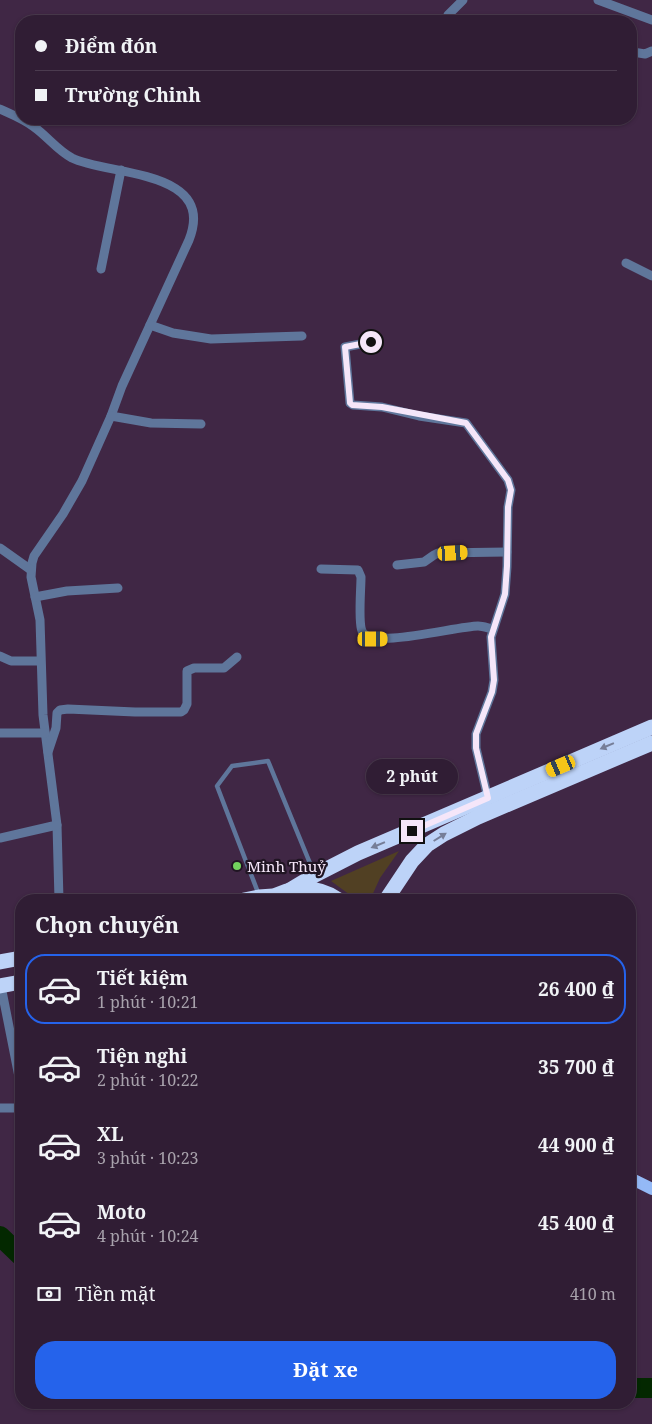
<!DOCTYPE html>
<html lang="vi">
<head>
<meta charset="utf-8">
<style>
  :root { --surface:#301d34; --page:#3c2a40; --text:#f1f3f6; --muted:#a8a2ac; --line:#4b3b4f; --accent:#2563eb }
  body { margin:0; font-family:"Noto Serif",serif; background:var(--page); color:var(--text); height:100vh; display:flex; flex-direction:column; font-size:19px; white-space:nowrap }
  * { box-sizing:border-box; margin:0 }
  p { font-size:16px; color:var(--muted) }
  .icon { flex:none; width:28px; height:28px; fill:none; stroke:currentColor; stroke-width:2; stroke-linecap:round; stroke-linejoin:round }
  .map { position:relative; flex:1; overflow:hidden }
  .details { position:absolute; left:15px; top:894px; width:621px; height:515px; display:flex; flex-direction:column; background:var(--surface); border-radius:20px; box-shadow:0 1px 4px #0004,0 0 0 1px var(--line) }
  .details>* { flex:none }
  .hud { position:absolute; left:15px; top:15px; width:622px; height:110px; border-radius:20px; box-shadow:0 1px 4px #0004,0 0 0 1px var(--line); display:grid; align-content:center; height:110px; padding:0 20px; background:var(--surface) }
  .end { position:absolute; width:22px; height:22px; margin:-11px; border:6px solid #f5e6f9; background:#111; box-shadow:0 0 0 2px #111 }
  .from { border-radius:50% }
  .bubble { position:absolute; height:35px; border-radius:18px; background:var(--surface); box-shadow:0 1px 4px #0004,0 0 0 1px var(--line); font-size:16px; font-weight:700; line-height:35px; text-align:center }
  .car { position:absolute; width:15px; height:30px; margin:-15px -8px; border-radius:6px; box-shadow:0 0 4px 1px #0007; background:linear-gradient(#f5c518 24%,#345 0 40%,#f5c518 0 76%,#345 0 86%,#f5c518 0) }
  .hud b { display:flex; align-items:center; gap:18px; height:48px; font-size:19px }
  .hud b+b { border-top:1px solid var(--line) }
  .hud i { width:12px; height:12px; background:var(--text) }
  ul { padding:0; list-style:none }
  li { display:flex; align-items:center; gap:15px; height:70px; margin:0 10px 8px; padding:0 10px; border:2px solid transparent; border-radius:20px }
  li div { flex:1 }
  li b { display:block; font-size:19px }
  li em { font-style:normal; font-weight:700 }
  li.on { border-color:var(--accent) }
  li>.icon { width:45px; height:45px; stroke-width:1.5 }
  h2 { padding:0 20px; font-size:22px; line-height:60px }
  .pay { display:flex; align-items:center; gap:12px; height:55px; padding:0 20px; font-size:19px }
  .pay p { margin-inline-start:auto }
  .primary-button { display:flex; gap:10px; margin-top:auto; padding:10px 20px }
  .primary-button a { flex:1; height:58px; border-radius:20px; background:var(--accent); color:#fff; font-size:20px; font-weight:700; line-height:58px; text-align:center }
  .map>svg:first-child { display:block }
  .grass { fill:#514023 }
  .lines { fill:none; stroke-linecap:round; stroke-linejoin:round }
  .river { stroke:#032800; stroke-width:20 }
  .lane { stroke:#5f769b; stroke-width:4.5 }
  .street { stroke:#5f769b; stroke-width:9 }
  .primary { stroke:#94b9f6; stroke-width:12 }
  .highway { stroke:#bdd3f8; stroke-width:15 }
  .oneway { fill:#767e98 }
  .route { stroke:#f5e6f9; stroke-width:6 }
  .poi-dot { fill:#72d25d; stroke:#201523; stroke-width:2 }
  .labels { text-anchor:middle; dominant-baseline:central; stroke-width:4.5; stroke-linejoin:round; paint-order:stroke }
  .poi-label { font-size:15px; fill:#f5e6f9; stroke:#201523; text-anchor:start }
</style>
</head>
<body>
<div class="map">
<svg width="652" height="1424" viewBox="0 0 652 1424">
  <rect width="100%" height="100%" fill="#402745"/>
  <!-- grass -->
  <polygon class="grass" points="399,851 380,878 370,900 357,900 331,881"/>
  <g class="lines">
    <!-- river -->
    <g class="river">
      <polyline points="0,1236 21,1256"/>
      <polyline points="630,1388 652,1388"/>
    </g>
    <!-- lane -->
    <polyline class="lane" points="259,895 217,786 232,766 268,761 314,873"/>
    <!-- street -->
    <g class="street">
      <polyline points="598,0 652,20"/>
      <polyline points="445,21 448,15 463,0"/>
      <polyline points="633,52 645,54 652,51"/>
      <path d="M0,109c11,5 24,10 34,18 13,9 23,23 38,31 37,18 145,11 117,82l-67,146 -11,30 -29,65 -19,33 -29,42 -2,7 -1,14 9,43 3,95 14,110 2,75"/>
      <polyline points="626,263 652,276"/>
      <polyline points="101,269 121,170"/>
      <polyline points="150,325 173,333 211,339 302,336"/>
      <polyline points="371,342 345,347 350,403 353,405 382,407 419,416 466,423 508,480 511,490 508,507 507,567 505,594 491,637 494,680 492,692 476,734 476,748 488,798"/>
      <polyline points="111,416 151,423 201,424"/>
      <polyline points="0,548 31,570"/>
      <polyline points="397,565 424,562 434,555 438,553 507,552"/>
      <path d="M321,569l37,1 3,7c0,12 -3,45 1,54 8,19 95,-5 116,-5 5,0 10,2 15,3"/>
      <polyline points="35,597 67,591 118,588"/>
      <polyline points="0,656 11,661 40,661"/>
      <polyline points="0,733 45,733"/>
      <polyline points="48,752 56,728 57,713 60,710 68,709 135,712 181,712 184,710 187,704 187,671 194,668 224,668 237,657"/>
      <polyline points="0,838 57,825"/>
      <polyline points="1,986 19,1077 21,1119"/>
      <polyline points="0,1108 20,1108"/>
    </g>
    <!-- primary -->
    <polyline class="primary" points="630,1178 652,1189"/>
    <!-- highway -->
    <g class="highway">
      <polyline points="290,890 315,875 358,853 652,727"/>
      <polyline points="244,900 259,897 273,896"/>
      <path d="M268,900c21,-15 50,-15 71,0"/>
      <polyline points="386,900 412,861 427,845 444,834 478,817 652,743"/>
      <polyline points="0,962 21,958"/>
      <polyline points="0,986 21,982"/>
    </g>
  </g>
  <!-- one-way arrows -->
  <defs><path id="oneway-solid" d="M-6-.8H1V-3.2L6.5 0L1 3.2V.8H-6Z" transform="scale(1.25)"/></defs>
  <g class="oneway">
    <use href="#oneway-solid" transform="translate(607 746) rotate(157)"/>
    <use href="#oneway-solid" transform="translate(440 837) rotate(-32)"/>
    <use href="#oneway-solid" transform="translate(378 845) rotate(158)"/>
  </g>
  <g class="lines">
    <!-- route -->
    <polyline class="route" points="371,342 345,347 350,403 352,405 382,407 466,423 508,480 511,490 508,507 507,566 505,594 491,637 494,680 492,692 476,734 476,748 488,798 412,831"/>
  </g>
  <!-- markers -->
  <circle class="poi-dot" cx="237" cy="866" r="5"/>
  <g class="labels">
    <!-- poi labels -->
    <g class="poi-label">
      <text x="247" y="866">Minh Thuỷ</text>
    </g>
  </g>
</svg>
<i class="end from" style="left:371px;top:342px"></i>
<i class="end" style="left:412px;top:831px"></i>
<div class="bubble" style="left:366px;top:759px;width:92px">2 phút</div>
<i class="car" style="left:453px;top:553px;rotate:87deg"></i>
<i class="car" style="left:373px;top:639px;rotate:90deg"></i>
<i class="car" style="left:561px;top:766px;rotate:247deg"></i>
<div class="hud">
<b><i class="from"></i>Điểm đón</b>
<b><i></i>Trường Chinh</b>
</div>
<section class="details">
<h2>Chọn chuyến</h2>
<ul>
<li class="on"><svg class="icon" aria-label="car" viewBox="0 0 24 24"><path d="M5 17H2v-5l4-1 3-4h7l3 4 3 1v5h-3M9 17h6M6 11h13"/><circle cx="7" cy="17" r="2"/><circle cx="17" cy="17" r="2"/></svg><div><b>Tiết kiệm</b><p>1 phút · 10:21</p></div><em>26 400 ₫</em></li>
<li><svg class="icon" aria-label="car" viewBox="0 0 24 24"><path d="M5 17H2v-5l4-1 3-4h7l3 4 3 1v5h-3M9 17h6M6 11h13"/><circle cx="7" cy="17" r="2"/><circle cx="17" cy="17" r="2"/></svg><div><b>Tiện nghi</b><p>2 phút · 10:22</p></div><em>35 700 ₫</em></li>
<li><svg class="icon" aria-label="car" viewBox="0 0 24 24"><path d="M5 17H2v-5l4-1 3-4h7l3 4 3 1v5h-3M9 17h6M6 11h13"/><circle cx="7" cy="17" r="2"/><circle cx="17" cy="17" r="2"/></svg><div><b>XL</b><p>3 phút · 10:23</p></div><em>44 900 ₫</em></li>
<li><svg class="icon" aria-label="car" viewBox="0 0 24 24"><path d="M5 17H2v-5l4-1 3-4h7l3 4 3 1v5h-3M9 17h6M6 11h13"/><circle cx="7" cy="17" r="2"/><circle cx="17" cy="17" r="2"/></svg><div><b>Moto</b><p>4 phút · 10:24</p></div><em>45 400 ₫</em></li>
</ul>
<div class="pay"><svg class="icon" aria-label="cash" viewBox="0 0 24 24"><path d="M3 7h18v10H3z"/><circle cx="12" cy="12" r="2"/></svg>Tiền mặt<p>410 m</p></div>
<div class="primary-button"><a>Đặt xe</a></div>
</section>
</div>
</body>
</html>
